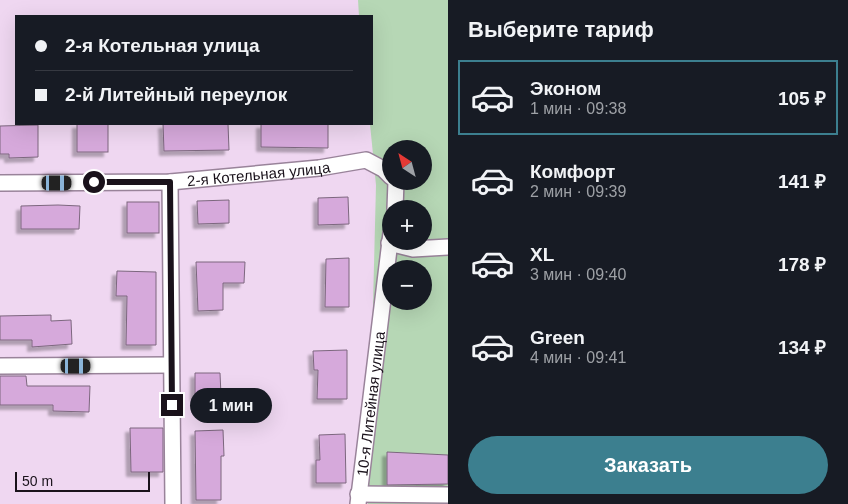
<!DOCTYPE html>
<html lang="ru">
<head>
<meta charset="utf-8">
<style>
  :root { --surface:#171b24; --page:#242831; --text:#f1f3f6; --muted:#9ea1a6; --line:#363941; --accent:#3c7f8f }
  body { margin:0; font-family:Arial,sans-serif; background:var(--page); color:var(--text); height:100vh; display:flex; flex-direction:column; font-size:19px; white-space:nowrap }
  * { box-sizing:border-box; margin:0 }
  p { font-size:16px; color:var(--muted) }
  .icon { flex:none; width:28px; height:28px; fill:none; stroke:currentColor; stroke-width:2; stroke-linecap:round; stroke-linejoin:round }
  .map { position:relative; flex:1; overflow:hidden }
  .details { display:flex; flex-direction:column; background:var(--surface); width:400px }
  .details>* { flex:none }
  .banner { position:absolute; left:15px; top:15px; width:358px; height:110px; border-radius:0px; box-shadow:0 5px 20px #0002; display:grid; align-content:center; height:110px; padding:0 20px; background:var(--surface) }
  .needle { width:32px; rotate:324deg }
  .fabs { position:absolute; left:382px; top:140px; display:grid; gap:10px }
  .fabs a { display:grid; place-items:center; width:50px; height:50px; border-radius:50%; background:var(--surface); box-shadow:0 5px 20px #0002; font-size:25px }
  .scale { position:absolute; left:15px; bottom:12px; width:135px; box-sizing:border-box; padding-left:5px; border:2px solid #1a121b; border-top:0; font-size:14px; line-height:18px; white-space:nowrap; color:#1a121b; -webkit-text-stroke:4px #efd7f1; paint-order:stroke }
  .end { position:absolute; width:22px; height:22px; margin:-11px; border:6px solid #1a121b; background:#fff; box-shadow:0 0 0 2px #fff }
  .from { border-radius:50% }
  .bubble { position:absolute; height:35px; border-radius:18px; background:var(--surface); box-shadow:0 5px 20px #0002; font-size:16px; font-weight:700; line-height:35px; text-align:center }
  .car { position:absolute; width:15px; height:30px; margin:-15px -8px; border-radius:6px; box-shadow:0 0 4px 1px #0007; background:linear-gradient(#222 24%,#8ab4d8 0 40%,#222 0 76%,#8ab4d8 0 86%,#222 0) }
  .banner b { display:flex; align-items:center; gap:18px; height:48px; font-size:19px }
  .banner b+b { border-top:1px solid var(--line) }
  .banner i { width:12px; height:12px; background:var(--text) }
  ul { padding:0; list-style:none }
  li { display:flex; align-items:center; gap:15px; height:75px; margin:0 10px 8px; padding:0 10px; border:2px solid transparent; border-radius:0px }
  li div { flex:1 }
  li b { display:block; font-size:19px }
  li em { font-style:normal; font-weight:700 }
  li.current { border-color:var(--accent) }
  li>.icon { width:45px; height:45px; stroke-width:1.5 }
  h2 { padding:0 20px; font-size:22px; line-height:60px }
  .button { display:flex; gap:10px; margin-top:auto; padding:10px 20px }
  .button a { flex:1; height:58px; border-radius:30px; background:var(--accent); color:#fff; font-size:20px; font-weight:700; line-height:58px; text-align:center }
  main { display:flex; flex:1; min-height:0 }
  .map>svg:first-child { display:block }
  .green { fill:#b6d7b5; fill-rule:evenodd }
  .building { fill:#d6a9db; stroke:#7c677e; filter:url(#shadow) }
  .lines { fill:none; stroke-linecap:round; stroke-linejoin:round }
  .street-casing { stroke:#99839a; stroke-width:18 }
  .street { stroke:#fff; stroke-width:15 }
  .route { stroke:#1a121b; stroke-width:6 }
  .labels { text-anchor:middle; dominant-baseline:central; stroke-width:5; stroke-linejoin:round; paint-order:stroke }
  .street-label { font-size:15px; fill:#1a121b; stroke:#efd7f1 }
</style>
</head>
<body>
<main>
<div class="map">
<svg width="448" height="504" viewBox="0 0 448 504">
  <defs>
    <filter id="shadow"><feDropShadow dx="-4.5" dy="4.5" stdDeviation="1" flood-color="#0004"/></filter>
  </defs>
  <rect width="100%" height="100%" fill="#efd7f1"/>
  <!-- green -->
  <path class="green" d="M358,0h90v504h-80l8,-319 -6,-61 1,-108h-12zM391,149h33v32h-33zM391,209h33v32h-33zM391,269h33v32h-33z"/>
  <!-- building -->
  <g class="building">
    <rect x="77" y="124" width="31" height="28"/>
    <polygon points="163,124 228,124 229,150 164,151"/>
    <polygon points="261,124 328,124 328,148 261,147"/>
    <polygon points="38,125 38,157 9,158 9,154 0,154 0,126"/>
    <polygon points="348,197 349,224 318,225 318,198"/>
    <polygon points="229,200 229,223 198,224 197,201"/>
    <rect x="127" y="202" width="32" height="31"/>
    <polygon points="58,205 80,206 79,229 21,229 21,206"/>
    <polygon points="349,258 349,307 325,307 326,259"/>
    <polygon points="196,262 245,262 244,283 223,283 223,310 198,311"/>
    <polygon points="117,271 156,272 156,345 126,345 127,296 116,296"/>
    <polygon points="51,315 51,321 71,320 72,344 32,347 32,340 0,340 0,316"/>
    <polygon points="347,350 347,399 317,399 318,370 314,370 313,351"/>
    <polygon points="195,373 220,373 221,395 195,396"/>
    <polygon points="0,376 26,376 27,386 90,386 89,412 53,411 53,405 0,405"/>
    <polygon points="130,428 163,428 163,472 131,472"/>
    <polygon points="223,430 224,456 221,456 221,500 196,500 195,431"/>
    <polygon points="345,434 346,483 316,483 316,460 320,460 319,435"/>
    <polygon points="387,452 448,455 448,484 387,485"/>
  </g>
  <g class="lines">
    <defs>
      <g id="street">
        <polyline points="170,182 173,504"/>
        <path id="s1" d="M0,183l170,-1 149,-14 47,-8 17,9 8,8"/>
        <polyline points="395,209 396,181"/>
        <polyline points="389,243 413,249 448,247"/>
        <polyline points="0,366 171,365"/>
        <polyline points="358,494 448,495"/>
        <path id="s2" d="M358,504l33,-271"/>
      </g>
    </defs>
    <!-- street casing -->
    <use href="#street" class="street-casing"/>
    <!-- street -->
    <use href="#street" class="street"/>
  </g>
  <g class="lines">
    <!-- route -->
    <polyline class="route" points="94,182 170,182 172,405"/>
  </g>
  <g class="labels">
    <!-- street labels -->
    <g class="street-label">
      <text stroke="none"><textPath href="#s1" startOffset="259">2-я Котельная улица</textPath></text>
      <text stroke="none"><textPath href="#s2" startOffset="101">10-я Литейная улица</textPath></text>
    </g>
  </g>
</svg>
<div class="fabs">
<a><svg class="needle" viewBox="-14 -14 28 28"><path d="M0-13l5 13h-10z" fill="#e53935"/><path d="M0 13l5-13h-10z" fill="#9ea1a6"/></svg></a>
<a>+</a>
<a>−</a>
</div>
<div class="scale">50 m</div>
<i class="end from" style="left:94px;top:182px"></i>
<i class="end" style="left:172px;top:405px"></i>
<div class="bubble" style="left:190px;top:388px;width:82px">1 мин</div>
<i class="car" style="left:57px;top:183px;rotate:90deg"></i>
<i class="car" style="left:76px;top:366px;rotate:90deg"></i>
<div class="banner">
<b><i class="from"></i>2-я Котельная улица</b>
<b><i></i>2-й Литейный переулок</b>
</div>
</div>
<section class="details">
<h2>Выберите тариф</h2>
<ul>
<li class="current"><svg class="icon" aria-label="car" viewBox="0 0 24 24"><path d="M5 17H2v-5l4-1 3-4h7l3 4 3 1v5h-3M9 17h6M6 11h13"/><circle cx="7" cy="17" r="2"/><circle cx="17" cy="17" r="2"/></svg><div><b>Эконом</b><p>1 мин · 09:38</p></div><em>105 ₽</em></li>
<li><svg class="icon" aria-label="car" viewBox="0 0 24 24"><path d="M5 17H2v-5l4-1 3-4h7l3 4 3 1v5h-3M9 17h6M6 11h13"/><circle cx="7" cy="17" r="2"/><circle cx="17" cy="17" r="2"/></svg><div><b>Комфорт</b><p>2 мин · 09:39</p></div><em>141 ₽</em></li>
<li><svg class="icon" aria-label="car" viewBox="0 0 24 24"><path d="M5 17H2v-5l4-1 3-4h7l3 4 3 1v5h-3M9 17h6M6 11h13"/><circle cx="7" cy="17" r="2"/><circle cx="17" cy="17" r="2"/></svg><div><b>XL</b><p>3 мин · 09:40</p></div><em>178 ₽</em></li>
<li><svg class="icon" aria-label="car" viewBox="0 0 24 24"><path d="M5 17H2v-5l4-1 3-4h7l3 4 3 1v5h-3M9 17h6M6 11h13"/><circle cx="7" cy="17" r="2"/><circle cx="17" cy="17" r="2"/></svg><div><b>Green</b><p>4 мин · 09:41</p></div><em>134 ₽</em></li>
</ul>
<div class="button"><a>Заказать</a></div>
</section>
</main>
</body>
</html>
